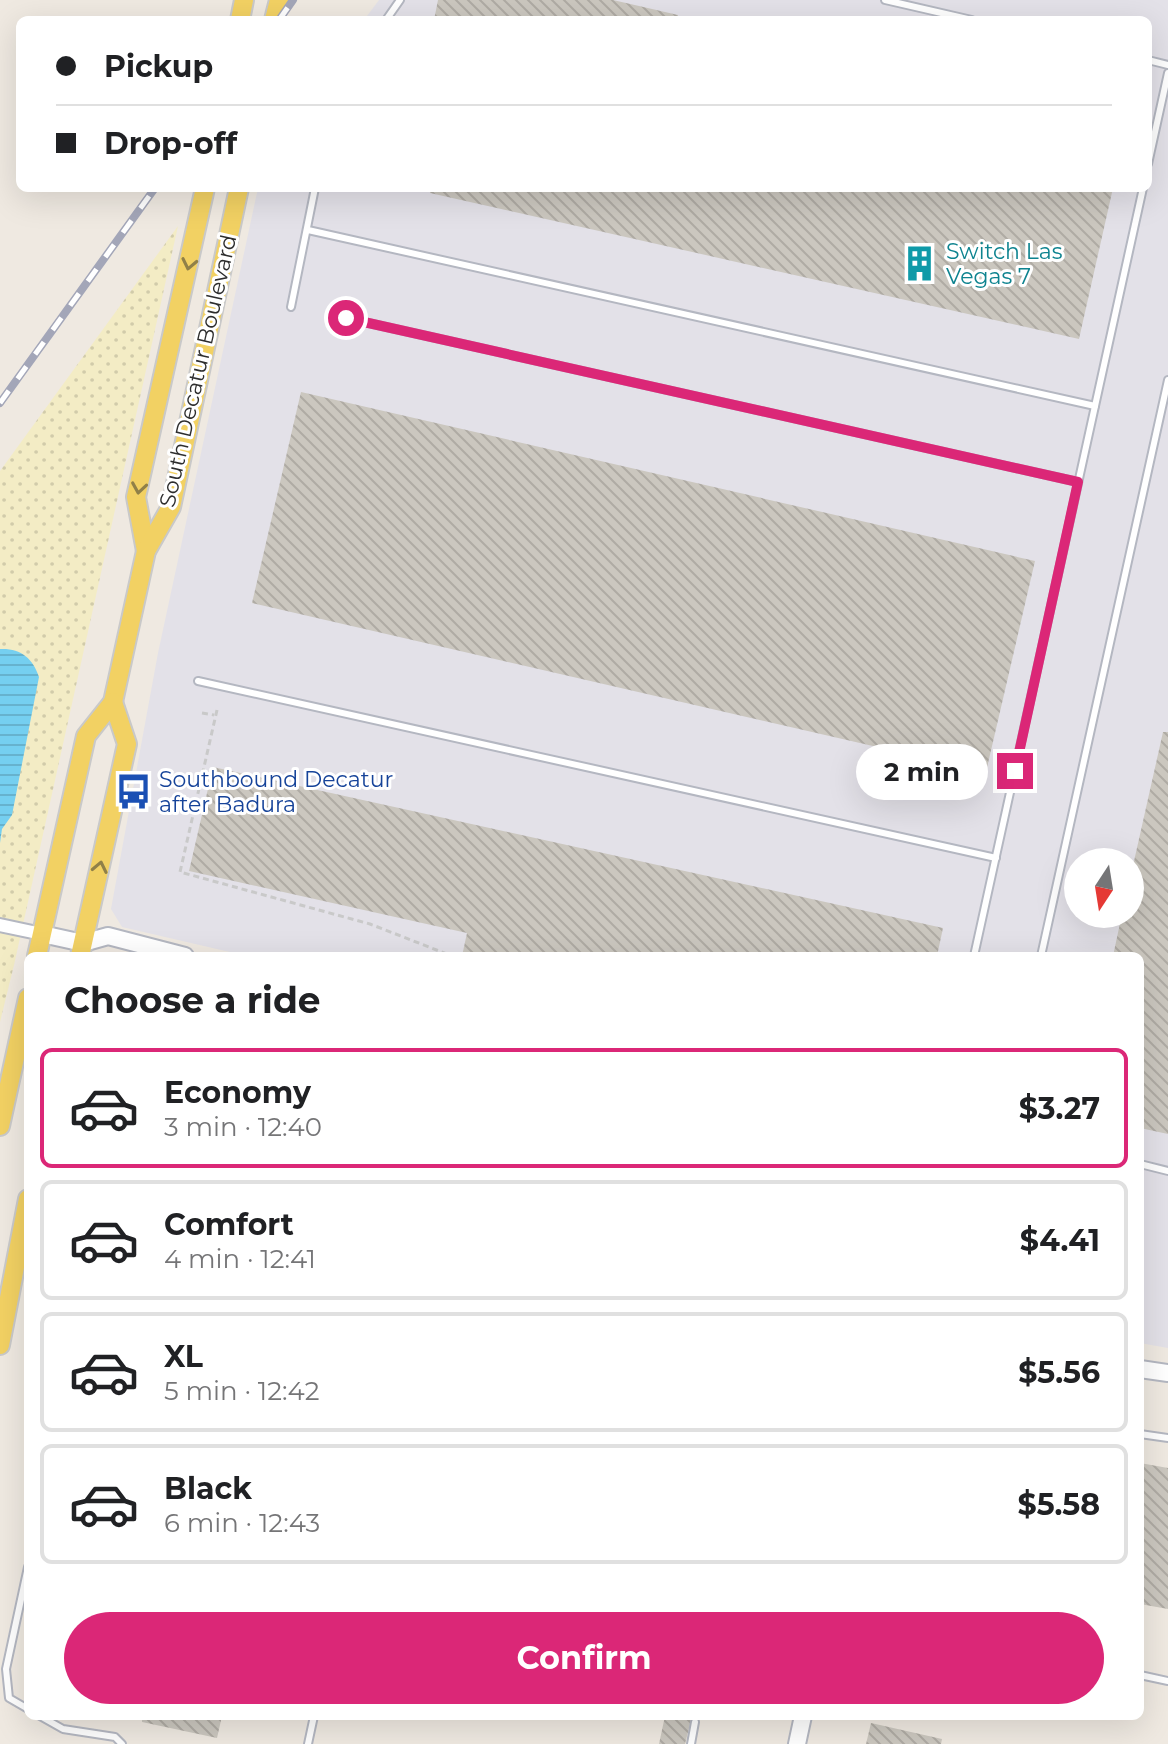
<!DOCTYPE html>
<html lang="en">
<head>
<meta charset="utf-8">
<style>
  :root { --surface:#fff; --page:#f2f2f2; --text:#202124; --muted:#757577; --line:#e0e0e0; --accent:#db2777 }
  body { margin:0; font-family:Montserrat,sans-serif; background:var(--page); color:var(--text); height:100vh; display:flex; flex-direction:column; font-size:30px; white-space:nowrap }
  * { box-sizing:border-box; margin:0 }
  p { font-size:26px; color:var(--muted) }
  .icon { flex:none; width:44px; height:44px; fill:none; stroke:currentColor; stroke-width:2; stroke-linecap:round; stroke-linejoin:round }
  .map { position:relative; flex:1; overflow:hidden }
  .details { position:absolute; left:24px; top:952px; width:1120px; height:768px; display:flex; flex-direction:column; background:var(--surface); border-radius:12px; box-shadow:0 8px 32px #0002 }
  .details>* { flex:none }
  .guide { position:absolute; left:16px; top:16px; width:1136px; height:176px; border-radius:12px; box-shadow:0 8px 32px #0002; display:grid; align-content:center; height:176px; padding:0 40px; background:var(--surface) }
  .needle { width:52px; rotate:192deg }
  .tools { position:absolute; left:1064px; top:848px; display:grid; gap:16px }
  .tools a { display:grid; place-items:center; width:80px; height:80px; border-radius:50%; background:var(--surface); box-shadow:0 8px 32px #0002; font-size:40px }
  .end { position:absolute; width:36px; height:36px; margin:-18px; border:10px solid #db2777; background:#fff; box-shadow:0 0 0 4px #fff }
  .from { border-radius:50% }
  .bubble { position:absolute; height:56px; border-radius:28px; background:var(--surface); box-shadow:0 8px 32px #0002; font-size:26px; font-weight:700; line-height:56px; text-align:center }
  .guide b { display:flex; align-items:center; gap:28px; height:76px; font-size:30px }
  .guide b+b { border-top:2px solid var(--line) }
  .guide i { width:20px; height:20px; background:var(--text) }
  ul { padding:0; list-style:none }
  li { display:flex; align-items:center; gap:24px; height:120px; margin:0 16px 12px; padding:0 24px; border:4px solid var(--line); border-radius:12px }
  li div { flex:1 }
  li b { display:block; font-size:30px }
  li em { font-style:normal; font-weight:700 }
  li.active { border-color:var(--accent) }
  li>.icon { width:72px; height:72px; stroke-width:1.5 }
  h2 { padding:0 40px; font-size:36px; line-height:96px }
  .cta { display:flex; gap:16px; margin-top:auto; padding:16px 40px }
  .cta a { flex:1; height:92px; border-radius:48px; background:var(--accent); color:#fff; font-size:32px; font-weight:700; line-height:92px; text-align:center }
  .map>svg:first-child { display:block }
  .industrial { fill:#e3e1e8; fill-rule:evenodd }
  .sand { fill:url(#sand-dots) }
  .water { fill:url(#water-rules) }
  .building { fill:url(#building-back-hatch) }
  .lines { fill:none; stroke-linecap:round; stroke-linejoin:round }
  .lane-casing { stroke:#b4b7c1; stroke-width:10 }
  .street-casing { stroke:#b4b7c1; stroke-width:16 }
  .secondary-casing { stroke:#b4b7c1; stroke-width:20 }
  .primary-casing { stroke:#c9c9c9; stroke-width:22 }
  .path { stroke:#c9c9c9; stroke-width:3; stroke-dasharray:6 4; stroke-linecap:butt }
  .lane { stroke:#fff; stroke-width:6 }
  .street { stroke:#fff; stroke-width:12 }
  .secondary { stroke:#fff; stroke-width:16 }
  .primary { stroke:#f2d163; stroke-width:18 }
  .rail-casing { stroke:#a3a6b8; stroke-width:8 }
  .rail { stroke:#fff; stroke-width:5; stroke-dasharray:15; stroke-linecap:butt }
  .oneway { stroke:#908048 }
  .route { stroke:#db2777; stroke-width:10 }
  .labels { text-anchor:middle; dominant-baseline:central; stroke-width:6; stroke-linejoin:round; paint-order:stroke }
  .culture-label { font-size:22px; fill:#0d838f; stroke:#fff; text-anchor:start }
  .street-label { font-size:22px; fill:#2e2e2e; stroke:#fff }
  .transit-label { font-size:22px; fill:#164399; stroke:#fff; text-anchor:start }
</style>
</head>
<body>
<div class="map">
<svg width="1168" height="1744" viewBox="0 0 1168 1744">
  <defs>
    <pattern id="sand-dots" width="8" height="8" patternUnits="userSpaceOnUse" patternTransform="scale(2)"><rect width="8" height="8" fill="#f3ecc5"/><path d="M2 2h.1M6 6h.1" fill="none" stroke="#d1cbaa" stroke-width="1.8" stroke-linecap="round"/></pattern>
    <pattern id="water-rules" width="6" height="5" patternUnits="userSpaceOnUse" patternTransform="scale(2)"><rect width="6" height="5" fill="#75cff0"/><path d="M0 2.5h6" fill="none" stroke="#66b2ce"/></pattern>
    <pattern id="building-back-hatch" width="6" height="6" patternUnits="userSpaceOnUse" patternTransform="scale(2)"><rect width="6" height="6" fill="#cbc7bf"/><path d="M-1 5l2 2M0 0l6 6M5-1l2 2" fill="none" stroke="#afaba4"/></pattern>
  </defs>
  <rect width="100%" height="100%" fill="#efe9e1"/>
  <!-- industrial -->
  <path class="industrial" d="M379,0h789v1348l-28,-5v-387h-893l-125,-29 -11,-18 47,-256 100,-465h890v-168h-784zM1078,862h52v52h-52z"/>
  <!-- sand -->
  <polygon class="sand" points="178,226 14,965 0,1022 0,471"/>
  <!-- water -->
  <path class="water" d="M0,649c20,-1 33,9 39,28l-27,138 -10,14 -2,14z"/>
  <!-- building -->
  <g class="building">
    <polygon points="438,0 613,0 678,15 678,20 434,20"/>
    <polygon points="430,188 1113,188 1079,339 430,193"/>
    <polygon points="301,392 1035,561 986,772 252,603"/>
    <polygon points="1163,732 1168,732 1168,1134 1140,1128 1140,956 1113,956 1122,914 1130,914 1130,879"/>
    <polygon points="213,767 943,928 937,956 462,956 467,933 189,871"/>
    <polygon points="1140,1463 1168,1468 1168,1609 1140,1604"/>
    <polygon points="142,1716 222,1716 217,1738 142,1722"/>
    <polygon points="665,1716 692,1716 685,1744 659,1744"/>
    <polygon points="871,1723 942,1739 941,1744 866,1744"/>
  </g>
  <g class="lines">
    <defs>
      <g id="lane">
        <polyline points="885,0 972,20"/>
        <polyline points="386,20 400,0"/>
        <polyline points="1148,60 1168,65"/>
        <polyline points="1148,164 1168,73"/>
        <polyline points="308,230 1095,406"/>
        <polyline points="291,307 315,188"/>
        <polyline points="346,318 1078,482"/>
        <polyline points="198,681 996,858"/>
        <polyline points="974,956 1143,188"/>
        <polyline points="1041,956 1168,380"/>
        <polyline points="1140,1164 1168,1171"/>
        <polyline points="1140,1434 1168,1438"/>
        <polyline points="28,1567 6,1669 9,1698 28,1709"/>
        <polyline points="1140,1675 1168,1681"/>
        <polyline points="40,1716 63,1729 115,1737 122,1744"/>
        <polyline points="308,1744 314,1716"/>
        <polyline points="691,1744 695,1722"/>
      </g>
      <polyline id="street" points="0,925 42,934"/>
      <g id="secondary">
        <polyline points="42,934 83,943 108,936 185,956"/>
        <polyline points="1140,1369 1168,1373"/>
        <polyline points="797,1744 803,1716"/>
      </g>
      <g id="primary">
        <polyline points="240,20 244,0"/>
        <polyline points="274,20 279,0"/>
        <polyline points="146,551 136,497 205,188"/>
        <polyline points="37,956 86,736 113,702 146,551 171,507 239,188"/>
        <polyline points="80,956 127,744 113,702"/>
        <polyline points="0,1126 28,998"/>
        <polyline points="0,1345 28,1199"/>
      </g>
    </defs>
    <!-- lane casing -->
    <use href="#lane" class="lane-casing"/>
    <!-- street casing -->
    <use href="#street" class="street-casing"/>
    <!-- secondary casing -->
    <use href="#secondary" class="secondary-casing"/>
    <!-- primary casing -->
    <use href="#primary" class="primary-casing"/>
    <!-- path -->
    <g class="path">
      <polyline points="217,710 180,872 370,924 452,956"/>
      <polyline points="202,713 214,715"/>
    </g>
    <!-- lane -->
    <use href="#lane" class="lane"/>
    <!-- street -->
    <use href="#street" class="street"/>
    <!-- secondary -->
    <use href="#secondary" class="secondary"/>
    <!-- primary -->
    <use href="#primary" class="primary"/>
    <defs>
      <g id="rail">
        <polyline points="279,20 293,0"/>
        <polyline points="0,403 155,188"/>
      </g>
    </defs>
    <!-- rail casing -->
    <use href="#rail" class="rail-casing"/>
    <!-- rail -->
    <use href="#rail" class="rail"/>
  </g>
  <!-- one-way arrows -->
  <defs><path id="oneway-chevron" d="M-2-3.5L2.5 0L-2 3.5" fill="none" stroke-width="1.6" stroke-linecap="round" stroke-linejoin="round" transform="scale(2)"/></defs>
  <g class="oneway">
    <use href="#oneway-chevron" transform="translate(189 264) rotate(102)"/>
    <use href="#oneway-chevron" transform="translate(139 488) rotate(99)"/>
    <use href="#oneway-chevron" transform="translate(100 867) rotate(-78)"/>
  </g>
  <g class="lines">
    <!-- route -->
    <polyline class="route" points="346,318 1078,482 1015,771"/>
  </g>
  <!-- icons -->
  <defs>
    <symbol id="building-bare" viewBox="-9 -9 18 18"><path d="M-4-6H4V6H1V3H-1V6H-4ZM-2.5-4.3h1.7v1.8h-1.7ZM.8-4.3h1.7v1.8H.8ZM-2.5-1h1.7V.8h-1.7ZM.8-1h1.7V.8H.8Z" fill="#0f9aa8" stroke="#fff" stroke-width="2.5" paint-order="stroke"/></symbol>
    <symbol id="bus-bare" viewBox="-9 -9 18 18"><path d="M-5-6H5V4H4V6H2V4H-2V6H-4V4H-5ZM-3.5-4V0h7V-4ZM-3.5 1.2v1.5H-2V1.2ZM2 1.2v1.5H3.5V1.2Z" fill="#1a4fb4" stroke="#fff" stroke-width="2.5" paint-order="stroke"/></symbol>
  </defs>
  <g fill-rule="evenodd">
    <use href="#building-bare" x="894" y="238" width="51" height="51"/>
    <use href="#bus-bare" x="108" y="766" width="51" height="51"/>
  </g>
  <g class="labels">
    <!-- culture labels -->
    <g class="culture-label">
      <text x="946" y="251">Switch Las<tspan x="946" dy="25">Vegas 7</tspan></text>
    </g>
    <!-- street labels -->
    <g class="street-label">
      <text transform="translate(198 371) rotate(-77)">South Decatur Boulevard</text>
    </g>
    <!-- transit labels -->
    <g class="transit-label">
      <text x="159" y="779">Southbound Decatur<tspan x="159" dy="25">after Badura</tspan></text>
    </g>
  </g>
</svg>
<div class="tools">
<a><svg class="needle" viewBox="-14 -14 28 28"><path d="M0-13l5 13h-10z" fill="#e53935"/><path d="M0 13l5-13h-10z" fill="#757577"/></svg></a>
</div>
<i class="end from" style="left:346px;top:318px"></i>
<i class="end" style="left:1015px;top:771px"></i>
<div class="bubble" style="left:856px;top:744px;width:132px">2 min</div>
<div class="guide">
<b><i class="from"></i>Pickup</b>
<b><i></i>Drop-off</b>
</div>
<section class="details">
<h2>Choose a ride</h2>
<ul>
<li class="active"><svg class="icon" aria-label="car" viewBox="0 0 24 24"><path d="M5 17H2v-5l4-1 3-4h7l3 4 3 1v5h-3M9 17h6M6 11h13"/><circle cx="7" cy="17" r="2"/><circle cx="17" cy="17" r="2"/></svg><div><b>Economy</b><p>3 min · 12:40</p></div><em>$3.27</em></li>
<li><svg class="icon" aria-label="car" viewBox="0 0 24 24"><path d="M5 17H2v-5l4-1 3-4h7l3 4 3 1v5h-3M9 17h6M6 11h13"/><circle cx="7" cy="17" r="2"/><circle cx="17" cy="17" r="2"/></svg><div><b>Comfort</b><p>4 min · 12:41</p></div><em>$4.41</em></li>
<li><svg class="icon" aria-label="car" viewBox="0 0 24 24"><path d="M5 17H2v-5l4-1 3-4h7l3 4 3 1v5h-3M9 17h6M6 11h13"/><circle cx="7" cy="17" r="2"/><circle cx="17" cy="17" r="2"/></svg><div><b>XL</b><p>5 min · 12:42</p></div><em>$5.56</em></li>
<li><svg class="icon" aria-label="car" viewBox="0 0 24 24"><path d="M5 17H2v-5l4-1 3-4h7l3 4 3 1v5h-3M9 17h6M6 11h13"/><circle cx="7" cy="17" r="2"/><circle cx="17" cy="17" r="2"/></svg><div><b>Black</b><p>6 min · 12:43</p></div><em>$5.58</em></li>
</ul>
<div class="cta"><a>Confirm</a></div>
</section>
</div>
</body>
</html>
